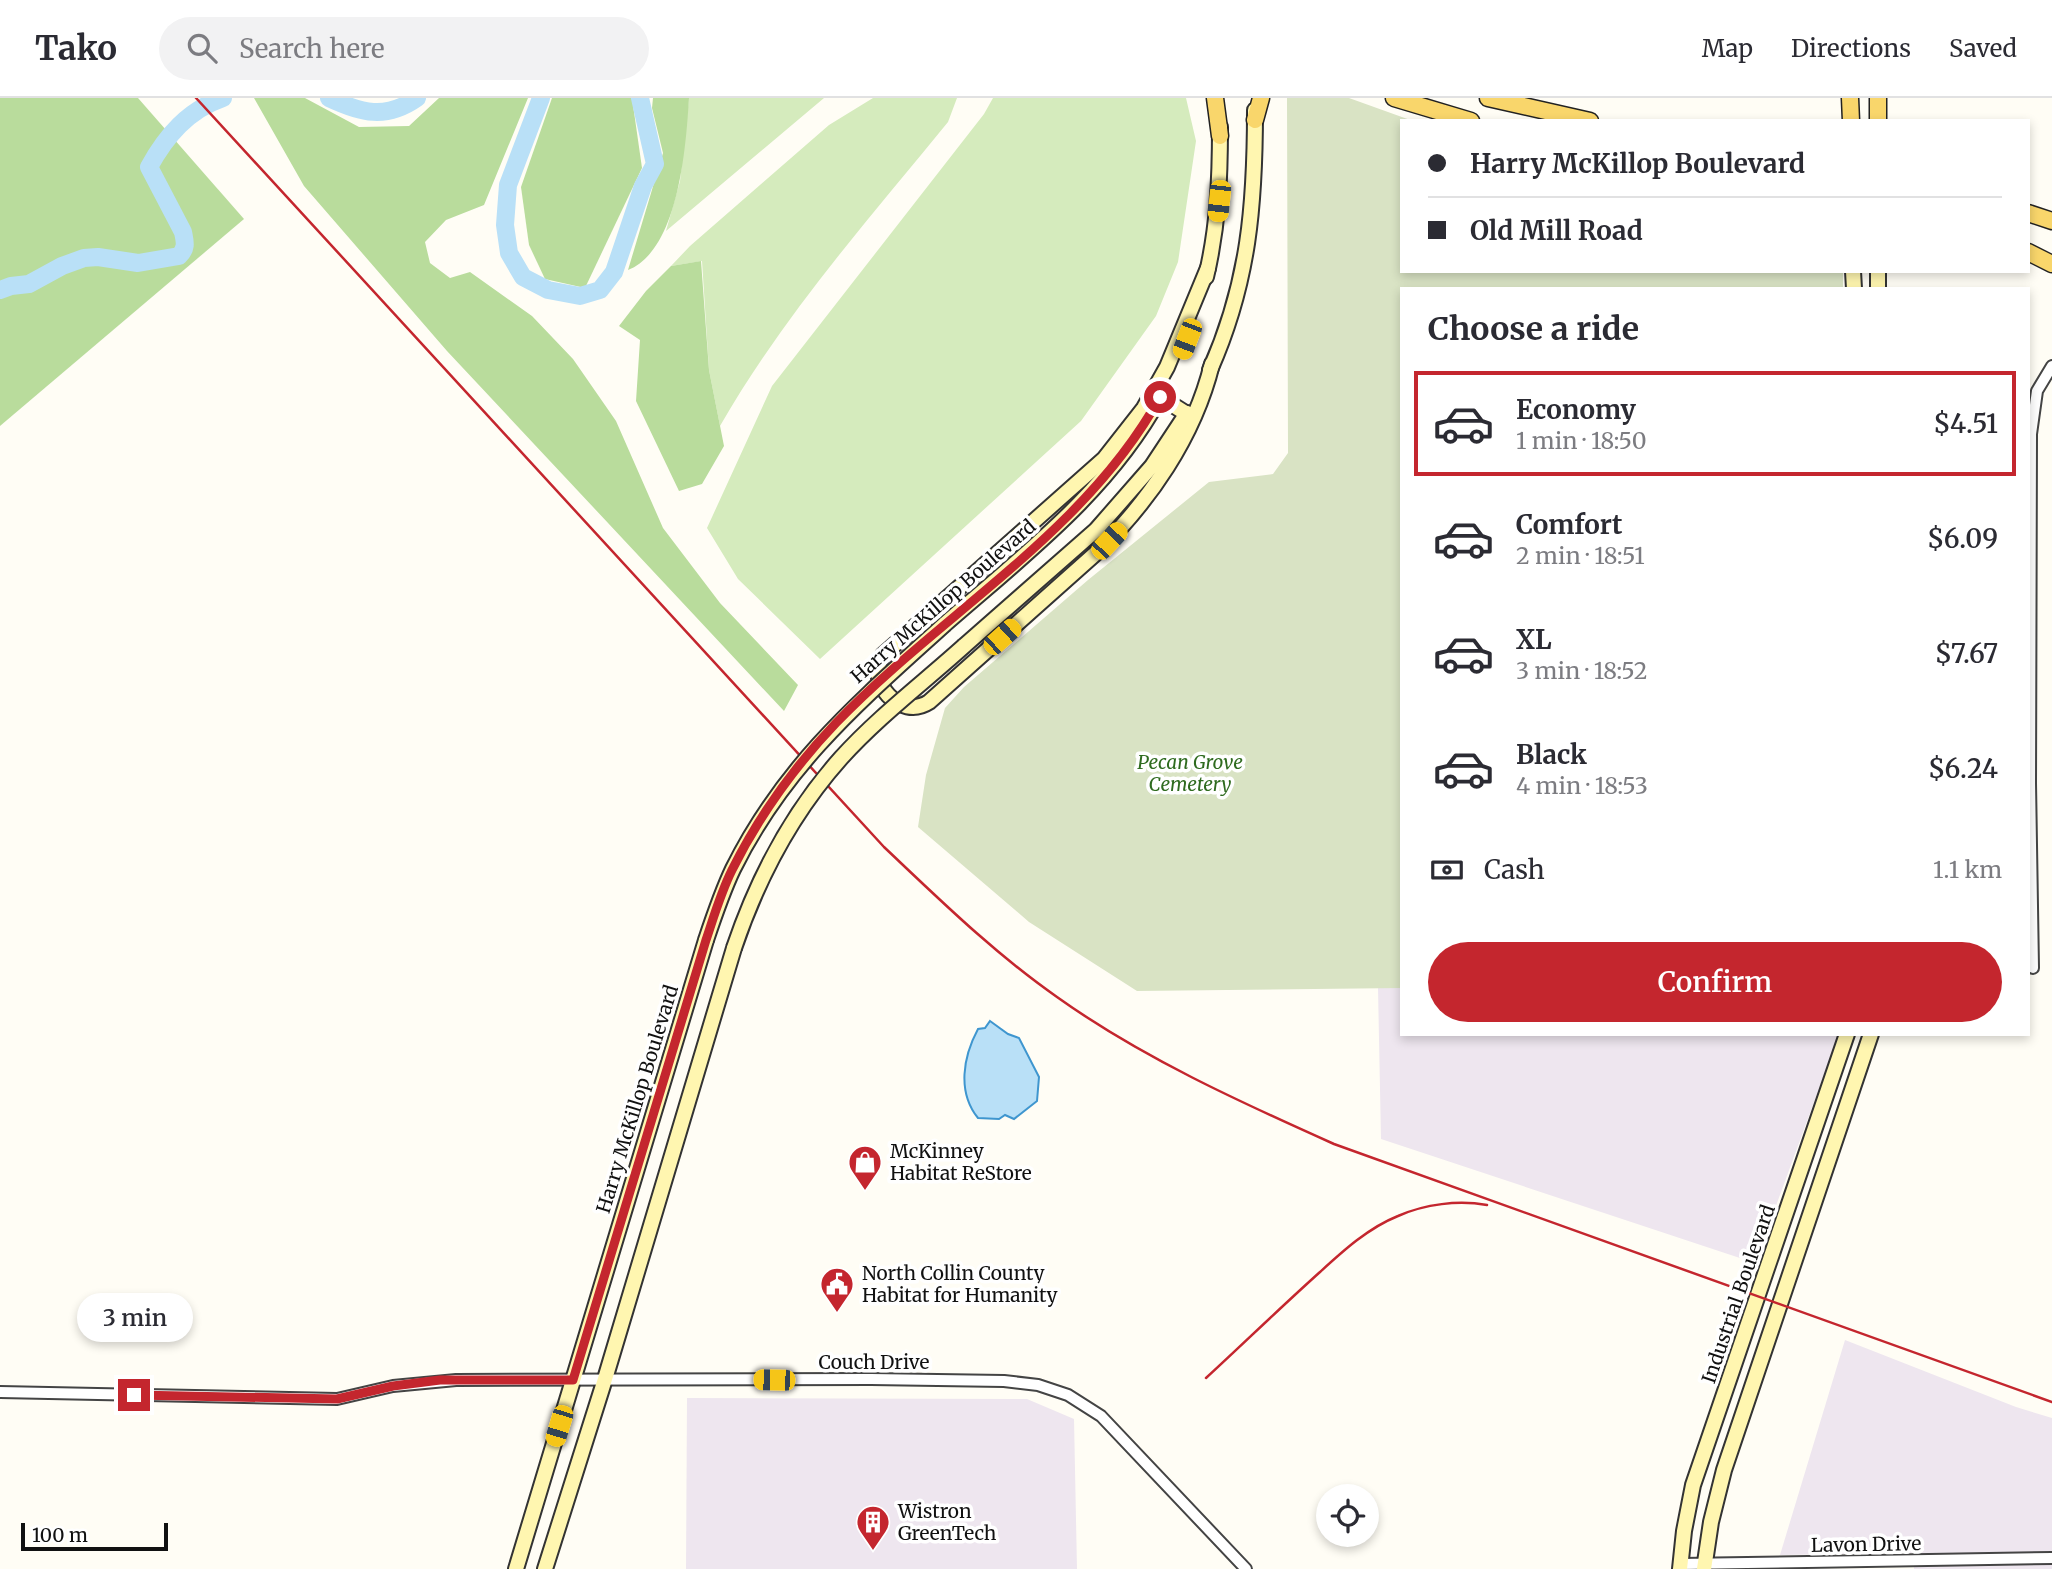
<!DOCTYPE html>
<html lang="en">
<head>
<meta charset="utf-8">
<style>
  :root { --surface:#fff; --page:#f2f2f3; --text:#2b2b33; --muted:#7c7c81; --line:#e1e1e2; --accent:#c4262e }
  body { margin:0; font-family:Merriweather,serif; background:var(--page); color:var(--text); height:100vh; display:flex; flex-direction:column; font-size:26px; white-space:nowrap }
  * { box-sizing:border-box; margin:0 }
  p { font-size:23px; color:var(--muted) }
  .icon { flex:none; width:38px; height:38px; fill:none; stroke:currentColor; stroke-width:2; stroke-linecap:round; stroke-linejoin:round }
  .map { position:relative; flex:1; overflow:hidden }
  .drawer { position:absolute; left:1400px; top:189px; width:630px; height:749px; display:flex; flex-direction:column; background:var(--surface); border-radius:0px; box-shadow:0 4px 10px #0003 }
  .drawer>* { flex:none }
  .guide { position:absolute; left:1400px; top:21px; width:630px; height:154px; border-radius:0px; box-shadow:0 4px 10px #0003; display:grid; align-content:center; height:154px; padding:0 28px; background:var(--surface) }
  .buttons { position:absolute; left:1316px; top:1386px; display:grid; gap:14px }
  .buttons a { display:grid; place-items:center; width:63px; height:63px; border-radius:50%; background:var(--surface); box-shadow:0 4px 10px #0003; font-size:35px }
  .scale { position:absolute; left:21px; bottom:18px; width:147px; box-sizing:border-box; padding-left:7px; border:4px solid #111; border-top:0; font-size:19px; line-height:24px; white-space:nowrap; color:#111; -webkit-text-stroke:5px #fff; paint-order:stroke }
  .end { position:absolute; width:32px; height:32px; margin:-16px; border:9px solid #c4262e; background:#fff; box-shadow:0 0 0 4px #fff }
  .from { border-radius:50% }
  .bubble { position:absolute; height:49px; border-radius:24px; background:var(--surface); box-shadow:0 4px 10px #0003; font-size:23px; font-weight:600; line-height:49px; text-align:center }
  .car { position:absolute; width:21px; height:42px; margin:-21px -10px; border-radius:9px; box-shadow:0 0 5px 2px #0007; background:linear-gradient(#f5c518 24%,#345 0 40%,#f5c518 0 76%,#345 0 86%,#f5c518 0) }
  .guide b { display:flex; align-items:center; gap:24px; height:66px; font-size:26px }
  .guide b+b { border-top:2px solid var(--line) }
  .guide i { width:18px; height:18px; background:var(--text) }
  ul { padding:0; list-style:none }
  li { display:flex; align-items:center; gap:21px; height:105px; margin:0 14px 10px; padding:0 14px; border:4px solid transparent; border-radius:0px }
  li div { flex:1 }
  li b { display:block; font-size:26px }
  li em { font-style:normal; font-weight:600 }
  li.on { border-color:var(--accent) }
  li>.icon { width:63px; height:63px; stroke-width:1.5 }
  h2 { padding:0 28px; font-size:32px; line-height:84px }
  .pay { display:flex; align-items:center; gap:18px; height:77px; padding:0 28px; font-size:26px }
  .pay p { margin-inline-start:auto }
  .primary-button { display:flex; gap:14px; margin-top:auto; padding:14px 28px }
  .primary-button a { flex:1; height:80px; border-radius:42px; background:var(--accent); color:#fff; font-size:28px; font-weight:600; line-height:80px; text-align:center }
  header { display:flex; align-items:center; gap:42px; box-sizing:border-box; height:98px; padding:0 35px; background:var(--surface); border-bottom:2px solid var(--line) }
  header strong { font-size:33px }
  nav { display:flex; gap:38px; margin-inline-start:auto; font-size:24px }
  .search { width:490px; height:63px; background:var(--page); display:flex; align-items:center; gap:18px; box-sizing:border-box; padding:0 24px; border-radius:38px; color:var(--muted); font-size:26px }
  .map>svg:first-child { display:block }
  .industrial { fill:#eee6ef }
  .green { fill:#d5ebbd }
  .forest { fill:#b9dc9c }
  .cemetery { fill:#d9e3c4 }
  .water { fill:#b9e0f7; stroke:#3f96cf; stroke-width:2 }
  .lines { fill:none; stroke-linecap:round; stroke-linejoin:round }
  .river { stroke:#b9e0f7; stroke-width:18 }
  .minor-casing { stroke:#444; stroke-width:14 }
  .secondary-casing { stroke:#333; stroke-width:18 }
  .primary-casing { stroke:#222; stroke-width:19 }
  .minor { stroke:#fff; stroke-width:10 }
  .secondary { stroke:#fff6b0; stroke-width:14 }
  .primary { stroke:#f9d66b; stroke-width:16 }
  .rail { stroke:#c4262e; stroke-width:2.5 }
  .secondary-bridge-casing { stroke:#333; stroke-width:18; stroke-linecap:butt }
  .secondary-bridge { stroke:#fff6b0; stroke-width:14 }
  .route { stroke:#c4262e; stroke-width:9 }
  .labels { text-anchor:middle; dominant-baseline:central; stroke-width:7; stroke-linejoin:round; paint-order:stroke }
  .street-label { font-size:19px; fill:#111; stroke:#fff }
  .park-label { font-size:19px; font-style:italic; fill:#2f6b1f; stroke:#fff }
  .poi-label { font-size:19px; fill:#111; stroke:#fff; text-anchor:start }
</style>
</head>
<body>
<header>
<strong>Tako</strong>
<div class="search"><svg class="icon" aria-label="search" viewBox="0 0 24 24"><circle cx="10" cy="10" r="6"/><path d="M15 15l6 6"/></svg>Search here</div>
<nav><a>Map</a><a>Directions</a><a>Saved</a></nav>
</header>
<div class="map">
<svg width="2052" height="1471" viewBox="0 0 2052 1471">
  <rect width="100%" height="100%" fill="#fffdf5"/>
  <!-- industrial -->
  <g class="industrial">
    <polygon points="1378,890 1402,890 1402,936 1839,936 1755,1165 1381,1041"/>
    <polygon points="1845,1242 2016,1309 2052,1320 2052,1471 1914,1471 1913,1455 1780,1457"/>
    <polygon points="687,1300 1027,1301 1074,1321 1077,1471 686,1471"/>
  </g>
  <!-- green -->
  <g class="green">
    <polygon points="689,0 824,0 666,133 680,83"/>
    <path d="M873,0h84l-9,24c-80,98 -165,194 -228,304l-11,-56 -7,-109 -31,5 19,-20 139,-121z"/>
    <polygon points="993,0 1186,0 1196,43 1178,164 1156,218 1081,323 820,561 738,481 707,430 772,288 984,16"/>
  </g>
  <!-- forest -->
  <g class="forest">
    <polygon points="0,0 138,0 244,121 0,328"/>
    <polygon points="254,0 305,0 359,29 409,28 439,0 528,0 484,107 446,122 425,144 430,165 450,180 470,174 532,218 573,261 616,323 663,430 720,505 798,587 784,613 447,253 304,88"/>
    <polygon points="552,0 632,0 642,70 585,190 545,181 529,147 521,89"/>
    <path d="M653,0h36c-3,48 -10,152 -61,172l35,-117 -11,-45z"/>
    <polygon points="701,163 709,272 724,348 702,386 679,393 636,303 640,242 619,228 646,193 671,168"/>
  </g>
  <!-- cemetery -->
  <polygon class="cemetery" points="1287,0 1349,0 1413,23 1402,23 1402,173 1843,173 1843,191 1402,191 1402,890 1137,893 1029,824 918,729 926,677 945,610 964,589 1088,482 1209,384 1273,376 1288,355"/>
  <!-- water -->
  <path class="water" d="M990,923l18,13 11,4 20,39 -2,24 -23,18 -9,-4 -6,4 -21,-1c-21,-26 -15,-61 0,-89l7,-1z"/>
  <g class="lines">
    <!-- river -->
    <g class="river">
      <path d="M329,0c32,15 57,22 88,0"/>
      <polyline points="541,0 508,87 505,127 509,155 523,179 548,192 580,198 600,192 614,174 643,88 655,66 640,0"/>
      <path d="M0,192l11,-4 18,-2 33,-18 22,-8 14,-1 40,6 41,-7c8,-8 6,-14 4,-24l-34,-65c17,-31 39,-57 74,-69"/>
    </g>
    <defs>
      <g id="minor">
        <polyline points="2033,870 2030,685 2031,336 2037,293 2052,268"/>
        <polyline points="0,1294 337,1301 393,1288 456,1282 871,1281 1004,1283 1038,1287 1068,1297 1101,1318 1246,1471"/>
        <polyline points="1681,1466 2052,1460"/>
      </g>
      <g id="secondary">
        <path d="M1208,170l-41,99 -23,41 -40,51 -221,196c-18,26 17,66 46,47l166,-148c54,-52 99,-117 117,-190"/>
        <polyline points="1853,173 1854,191"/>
        <polyline points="1878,173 1878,191"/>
        <path d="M1206,179c12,-50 14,-98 14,-150"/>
        <path d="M1210,272c39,-88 45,-165 45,-260"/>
        <polyline points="1160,299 1187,316"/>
        <path d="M945,526c79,-69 164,-133 215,-227"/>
        <polyline points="964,548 1096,432 1152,368 1187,315"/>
        <polyline points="516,1471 706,842"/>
        <polyline points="545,1471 605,1281 734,850"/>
        <polyline points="1680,1471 1684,1433 1693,1387 1847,936"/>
        <polyline points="1704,1471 1711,1424 1724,1372 1871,936"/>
      </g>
      <g id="primary">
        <polyline points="1215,0 1220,38"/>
        <polyline points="1394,0 1471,23"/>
        <polyline points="1488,0 1590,23"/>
        <polyline points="1850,0 1851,23"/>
        <polyline points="1878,0 1878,23"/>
        <polyline points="1255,22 1261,0"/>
        <polyline points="2028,115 2052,123"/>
        <polyline points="2028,154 2052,166"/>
      </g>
    </defs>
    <!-- minor casing -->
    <use href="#minor" class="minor-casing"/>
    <!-- secondary casing -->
    <use href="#secondary" class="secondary-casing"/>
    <!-- primary casing -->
    <use href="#primary" class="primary-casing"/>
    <!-- minor -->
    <use href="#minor" class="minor"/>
    <!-- secondary -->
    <use href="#secondary" class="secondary"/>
    <!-- primary -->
    <use href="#primary" class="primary"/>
    <!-- rail -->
    <g class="rail">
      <path d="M196,0l688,749c55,52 110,106 173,150 84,60 183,105 277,147l718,258"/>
      <path d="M1206,1280c38,-35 75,-71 114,-106 23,-21 48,-44 78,-56 27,-12 60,-16 89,-11"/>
    </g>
    <defs>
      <g id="secondary-bridge">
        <path d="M706,842c8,-24 16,-48 27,-71 52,-105 127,-168 212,-245"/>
        <path d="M734,850c24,-71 57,-134 107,-190 37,-41 82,-75 123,-112"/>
      </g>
    </defs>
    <!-- secondary-bridge casing -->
    <use href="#secondary-bridge" class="secondary-bridge-casing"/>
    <!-- secondary-bridge -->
    <use href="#secondary-bridge" class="secondary-bridge"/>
  </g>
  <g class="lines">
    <!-- route -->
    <path class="route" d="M134,1297l203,4 56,-13 47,-6h133l133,-440c8,-24 15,-48 26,-70 27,-54 63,-104 104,-147 105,-109 250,-191 324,-326"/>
  </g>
  <!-- icons -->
  <defs>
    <symbol id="shop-pin" viewBox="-11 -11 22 30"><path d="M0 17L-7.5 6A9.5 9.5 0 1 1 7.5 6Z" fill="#c4262e" stroke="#fff"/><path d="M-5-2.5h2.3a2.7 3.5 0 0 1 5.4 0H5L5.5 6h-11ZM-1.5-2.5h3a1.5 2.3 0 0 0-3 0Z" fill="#fff"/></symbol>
    <symbol id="civic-pin" viewBox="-11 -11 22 30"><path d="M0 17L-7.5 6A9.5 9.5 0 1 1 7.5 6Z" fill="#c4262e" stroke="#fff"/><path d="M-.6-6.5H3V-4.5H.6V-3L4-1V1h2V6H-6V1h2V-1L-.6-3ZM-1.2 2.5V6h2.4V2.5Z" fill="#fff"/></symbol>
    <symbol id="building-pin" viewBox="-11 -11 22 30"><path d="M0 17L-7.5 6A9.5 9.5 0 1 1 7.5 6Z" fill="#c4262e" stroke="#fff"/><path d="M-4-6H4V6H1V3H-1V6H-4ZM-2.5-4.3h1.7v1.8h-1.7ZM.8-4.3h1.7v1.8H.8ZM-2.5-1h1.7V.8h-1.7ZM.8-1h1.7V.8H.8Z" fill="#fff"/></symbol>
  </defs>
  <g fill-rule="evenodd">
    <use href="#shop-pin" x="846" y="1045" width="38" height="52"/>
    <use href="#civic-pin" x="818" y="1167" width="38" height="52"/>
    <use href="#building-pin" x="854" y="1405" width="38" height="52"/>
  </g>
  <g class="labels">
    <!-- street labels -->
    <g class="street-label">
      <text transform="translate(943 503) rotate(-41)">Harry McKillop Boulevard</text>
      <text transform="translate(637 1001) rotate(-73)">Harry McKillop Boulevard</text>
      <text transform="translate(1738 1196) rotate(-71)">Industrial Boulevard</text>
      <text x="874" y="1264">Couch Drive</text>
      <text transform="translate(1866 1446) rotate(-1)">Lavon Drive</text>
    </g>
    <!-- park labels -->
    <g class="park-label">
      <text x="1190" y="664">Pecan Grove<tspan x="1190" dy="22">Cemetery</tspan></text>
    </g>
    <!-- poi labels -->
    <g class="poi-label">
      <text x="890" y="1053">McKinney<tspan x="890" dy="22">Habitat ReStore</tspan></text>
      <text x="862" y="1175">North Collin County<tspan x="862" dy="22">Habitat for Humanity</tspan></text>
      <text x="898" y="1413">Wistron<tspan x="898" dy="22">GreenTech</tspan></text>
    </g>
  </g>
</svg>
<div class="buttons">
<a><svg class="icon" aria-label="locate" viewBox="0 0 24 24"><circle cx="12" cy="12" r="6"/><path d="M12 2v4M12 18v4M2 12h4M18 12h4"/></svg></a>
</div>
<div class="scale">100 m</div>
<i class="end from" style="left:1160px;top:299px"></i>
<i class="end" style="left:134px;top:1297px"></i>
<div class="bubble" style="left:77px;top:1195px;width:116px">3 min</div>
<i class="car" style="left:1219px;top:103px;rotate:186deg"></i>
<i class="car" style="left:1187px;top:241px;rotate:201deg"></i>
<i class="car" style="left:1109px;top:443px;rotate:43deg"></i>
<i class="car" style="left:1002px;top:539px;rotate:48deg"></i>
<i class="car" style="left:774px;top:1282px;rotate:271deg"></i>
<i class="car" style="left:559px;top:1328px;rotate:197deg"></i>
<div class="guide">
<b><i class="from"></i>Harry McKillop Boulevard</b>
<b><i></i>Old Mill Road</b>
</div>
<section class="drawer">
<h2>Choose a ride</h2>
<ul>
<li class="on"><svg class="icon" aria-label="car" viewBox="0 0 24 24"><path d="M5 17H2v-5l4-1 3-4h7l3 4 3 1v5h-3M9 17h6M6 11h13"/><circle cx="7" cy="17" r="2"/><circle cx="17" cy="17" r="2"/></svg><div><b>Economy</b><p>1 min · 18:50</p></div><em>$4.51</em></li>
<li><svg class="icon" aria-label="car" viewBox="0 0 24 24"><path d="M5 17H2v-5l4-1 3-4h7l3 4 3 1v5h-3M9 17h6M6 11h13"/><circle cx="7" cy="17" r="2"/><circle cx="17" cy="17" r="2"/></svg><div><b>Comfort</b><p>2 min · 18:51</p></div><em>$6.09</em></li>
<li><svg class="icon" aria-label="car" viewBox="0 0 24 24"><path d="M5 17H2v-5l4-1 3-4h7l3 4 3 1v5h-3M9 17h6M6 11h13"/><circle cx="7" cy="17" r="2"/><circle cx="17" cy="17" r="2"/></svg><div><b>XL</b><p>3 min · 18:52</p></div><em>$7.67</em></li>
<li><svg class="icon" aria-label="car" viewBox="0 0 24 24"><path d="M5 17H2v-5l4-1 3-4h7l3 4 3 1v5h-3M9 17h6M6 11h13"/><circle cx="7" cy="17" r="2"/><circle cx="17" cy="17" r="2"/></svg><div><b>Black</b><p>4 min · 18:53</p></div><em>$6.24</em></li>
</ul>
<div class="pay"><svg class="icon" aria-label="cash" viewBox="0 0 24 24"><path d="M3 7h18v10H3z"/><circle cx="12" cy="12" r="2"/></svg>Cash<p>1.1 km</p></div>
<div class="primary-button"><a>Confirm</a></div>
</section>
</div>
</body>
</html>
